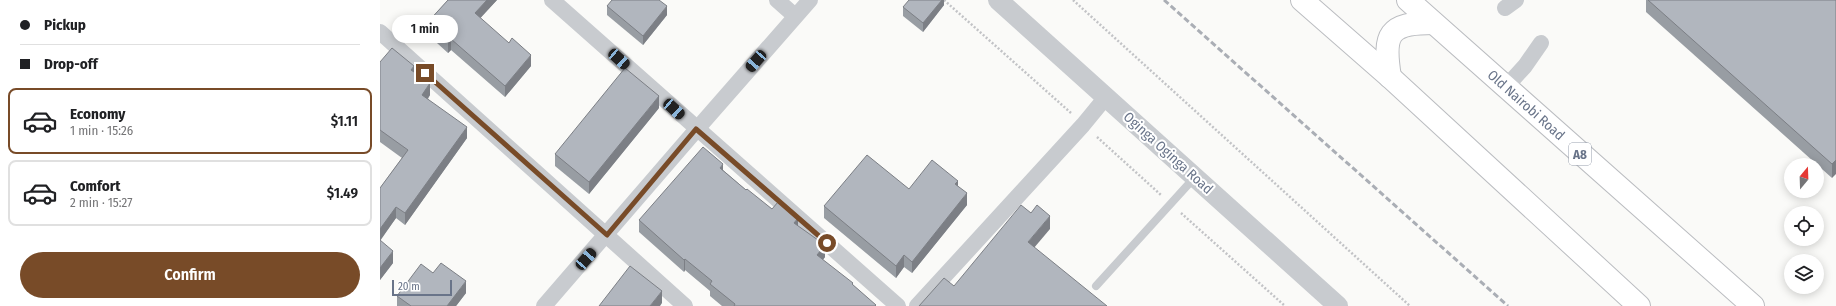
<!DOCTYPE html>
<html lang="en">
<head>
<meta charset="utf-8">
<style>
  :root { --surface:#fff; --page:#f2f2f2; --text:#202124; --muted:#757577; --line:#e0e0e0; --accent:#784b28 }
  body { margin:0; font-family:"Fira Sans Condensed",sans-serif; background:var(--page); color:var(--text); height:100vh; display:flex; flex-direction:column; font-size:15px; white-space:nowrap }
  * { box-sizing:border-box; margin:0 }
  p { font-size:13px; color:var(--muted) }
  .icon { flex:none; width:22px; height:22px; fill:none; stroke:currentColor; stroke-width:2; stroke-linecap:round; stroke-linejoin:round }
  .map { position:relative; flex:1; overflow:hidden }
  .panel { display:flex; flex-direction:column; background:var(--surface); width:380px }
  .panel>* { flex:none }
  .guide { display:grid; align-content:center; height:88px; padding:0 20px; background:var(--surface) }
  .needle { width:26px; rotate:19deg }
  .fabs { position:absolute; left:1404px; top:158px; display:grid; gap:8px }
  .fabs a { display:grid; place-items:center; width:40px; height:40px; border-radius:50%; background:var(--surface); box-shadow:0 2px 10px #0003; font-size:20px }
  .scale { position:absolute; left:12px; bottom:10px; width:60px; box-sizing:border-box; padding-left:4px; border:2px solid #697489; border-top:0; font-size:11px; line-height:14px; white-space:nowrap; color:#697489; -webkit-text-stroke:3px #fff; paint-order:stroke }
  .end { position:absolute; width:18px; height:18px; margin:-9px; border:5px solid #784b28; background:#fff; box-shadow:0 0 0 2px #fff }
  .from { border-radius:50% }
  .bubble { position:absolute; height:28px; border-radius:14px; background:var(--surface); box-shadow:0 2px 10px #0003; font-size:13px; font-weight:600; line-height:28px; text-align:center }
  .car { position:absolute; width:12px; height:24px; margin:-12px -6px; border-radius:5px; box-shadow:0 0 3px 1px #0007; background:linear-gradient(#222 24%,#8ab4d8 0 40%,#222 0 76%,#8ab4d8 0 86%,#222 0) }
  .guide b { display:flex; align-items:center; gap:14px; height:38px; font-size:15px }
  .guide b+b { border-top:1px solid var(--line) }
  .guide i { width:10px; height:10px; background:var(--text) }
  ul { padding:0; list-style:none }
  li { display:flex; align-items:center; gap:12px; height:66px; margin:0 8px 6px; padding:0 12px; border:2px solid var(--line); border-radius:8px }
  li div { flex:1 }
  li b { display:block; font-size:15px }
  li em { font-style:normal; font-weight:600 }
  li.active { border-color:var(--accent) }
  li>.icon { width:36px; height:36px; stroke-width:1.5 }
  .button { display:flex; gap:8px; margin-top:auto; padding:8px 20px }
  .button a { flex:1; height:46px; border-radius:24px; background:var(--accent); color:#fff; font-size:16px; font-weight:600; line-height:46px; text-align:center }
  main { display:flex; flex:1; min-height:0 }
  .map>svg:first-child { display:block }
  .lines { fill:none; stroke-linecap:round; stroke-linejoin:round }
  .trunk-casing { stroke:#bbbdc1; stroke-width:24 }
  .path { stroke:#c2c3c6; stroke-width:2.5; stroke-dasharray:2 2; stroke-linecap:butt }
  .service { stroke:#c8cbcf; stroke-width:8 }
  .minor { stroke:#c8cbcf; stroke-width:16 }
  .tertiary { stroke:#c8cbcf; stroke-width:20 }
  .trunk { stroke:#fff; stroke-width:22 }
  .rail { stroke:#aaaeb5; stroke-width:3; stroke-dasharray:6 3; stroke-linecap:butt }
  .wall { fill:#989da3 }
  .shaded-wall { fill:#7c7f85 }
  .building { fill:#b1b6be; stroke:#7c7f85 }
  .route { stroke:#784b28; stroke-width:5 }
  .labels { text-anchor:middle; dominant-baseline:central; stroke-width:4; stroke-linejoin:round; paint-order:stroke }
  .shield { fill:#fff; stroke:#969eac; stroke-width:1 }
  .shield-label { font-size:13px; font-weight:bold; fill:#697489 }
  .street-label { font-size:14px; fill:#697489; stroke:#fff }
</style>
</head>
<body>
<main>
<section class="panel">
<div class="guide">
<b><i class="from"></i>Pickup</b>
<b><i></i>Drop-off</b>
</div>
<ul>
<li class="active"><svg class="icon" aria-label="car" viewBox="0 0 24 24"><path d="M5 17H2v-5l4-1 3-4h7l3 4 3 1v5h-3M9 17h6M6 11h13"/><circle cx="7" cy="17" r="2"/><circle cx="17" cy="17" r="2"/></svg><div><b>Economy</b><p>1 min · 15:26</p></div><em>$1.11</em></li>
<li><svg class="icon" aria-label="car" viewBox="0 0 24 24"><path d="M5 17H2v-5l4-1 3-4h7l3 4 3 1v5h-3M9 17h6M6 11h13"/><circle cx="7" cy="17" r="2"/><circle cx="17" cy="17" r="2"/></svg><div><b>Comfort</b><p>2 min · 15:27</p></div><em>$1.49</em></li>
</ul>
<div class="button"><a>Confirm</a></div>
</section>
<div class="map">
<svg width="1456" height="306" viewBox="0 0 1456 306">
  <rect width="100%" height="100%" fill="#fafaf8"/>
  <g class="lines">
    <defs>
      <g id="trunk">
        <polyline points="922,0 1010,77 1259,306"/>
        <path id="s1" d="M1028,0l345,306"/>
        <path d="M1010,77c-7,-43 -2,-54 43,-54"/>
      </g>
    </defs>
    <!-- trunk casing -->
    <use href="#trunk" class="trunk-casing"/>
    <!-- path -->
    <g class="path">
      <polyline points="564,0 691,113"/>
      <polyline points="693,0 1030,306"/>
      <polyline points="717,137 781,195"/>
      <polyline points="801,213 905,306"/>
    </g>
    <!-- service -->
    <polyline class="service" points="716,286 815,177"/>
    <!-- minor -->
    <g class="minor">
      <polyline points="172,0 518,306"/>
      <polyline points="397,0 415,16"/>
      <polyline points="1125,8 1136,0"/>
      <polyline points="0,32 305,306"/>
      <polyline points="1125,88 1145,66 1161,43"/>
      <polyline points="164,306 317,129 430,0"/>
      <polyline points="537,306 703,125 726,97"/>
    </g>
    <!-- tertiary -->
    <polyline class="tertiary" points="618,0 958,306"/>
    <!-- trunk -->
    <use href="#trunk" class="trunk"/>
    <!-- rail -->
    <polyline class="rail" points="784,0 1128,306"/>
  </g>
  <!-- wall -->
  <g class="wall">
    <polygon points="68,0 117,0 100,18 151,66 125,97 71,50 68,53 47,34 47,23"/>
    <polygon points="564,0 564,5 543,32 523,16 523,7"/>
    <polygon points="1266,0 1456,0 1452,178 1266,12"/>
    <polygon points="227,6 287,15 263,45 227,15"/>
    <polygon points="0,62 34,72 50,95 48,99 87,138 25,225 16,218 0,240 13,263 0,280 0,188 22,158 0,142"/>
    <polygon points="279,108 209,194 175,166 175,154"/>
    <polygon points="343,170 366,190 392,209 418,226 445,257 443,260 473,285 496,306 342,306 330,296 330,291 305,270 304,272 259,232 259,220"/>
    <polygon points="578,186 587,205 532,273 524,267 516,278 444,218 444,206 529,189"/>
    <polygon points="53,273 86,293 76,306 17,306 17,296"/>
  </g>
  <!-- shaded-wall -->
  <g class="shaded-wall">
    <polygon points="107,0 117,0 95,24 95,13"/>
    <polygon points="562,0 564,0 564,5 543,32 543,23"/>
    <polygon points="287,6 287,15 263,45 263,36"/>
    <polygon points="71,39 71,50 68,53 68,42"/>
    <polygon points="151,55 151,66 125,97 125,86"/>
    <polygon points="34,66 34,78 31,70"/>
    <polygon points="50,83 50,95 42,106 42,95"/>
    <polygon points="279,96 279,108 209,194 209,182"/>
    <polygon points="87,127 87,138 25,225 25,213"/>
    <polygon points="1456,160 1456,174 1452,178 1452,164"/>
    <polygon points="343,164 343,176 340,168"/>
    <polygon points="578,181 578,192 575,184"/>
    <polygon points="587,193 587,205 532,273 532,262"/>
    <polygon points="16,207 16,218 0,241 0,229"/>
    <polygon points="670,216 670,229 648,255 648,242"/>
    <polygon points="418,218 418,230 414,223"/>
    <polygon points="445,245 445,257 437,267 437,255"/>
    <polygon points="13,251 13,263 0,280 0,268"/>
    <polygon points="524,255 524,267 516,278 516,266"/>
    <polygon points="305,259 305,270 304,272 304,260"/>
    <polygon points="86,281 86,293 76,306 67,306"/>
    <polygon points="282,291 282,303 280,306 270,306"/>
  </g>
  <!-- building -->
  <g class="building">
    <polygon points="68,0 107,0 95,13 129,43 132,38 151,55 125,86 71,39 68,42 47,23"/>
    <polygon points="232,0 279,0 287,6 263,36 227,6"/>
    <polygon points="529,0 562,0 543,23 523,7"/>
    <polygon points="1268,0 1456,0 1456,160 1452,164"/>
    <polygon points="12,48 34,66 31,70 50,83 42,95 87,127 25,213 16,207 0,229 0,188 28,150 0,130 0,62"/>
    <polygon points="245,68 279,96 209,182 175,154"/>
    <polygon points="323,147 343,164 340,168 366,190 367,189 392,209 398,202 418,218 414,223 445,245 437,255 473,283 472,284 496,305 495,306 354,306 355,304 330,284 332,281 305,259 304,260 259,220"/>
    <polygon points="487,155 529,189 552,160 578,181 575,184 587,193 532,262 524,255 516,266 444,206"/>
    <polygon points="641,205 651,213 657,205 670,216 648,242 727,306 539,306 564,278 574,286"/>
    <polygon points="0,240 13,251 0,268"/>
    <polygon points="61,263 86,281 67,306 31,306 17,296 41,264 53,273"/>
    <polygon points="250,266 282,291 270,306 219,306"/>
  </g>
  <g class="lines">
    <!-- route -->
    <polyline class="route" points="45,73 227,235 316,129 447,243"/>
  </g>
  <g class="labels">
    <!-- shield labels -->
    <rect class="shield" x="1189" y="143" width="22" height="22" rx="3"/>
    <g class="shield-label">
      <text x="1200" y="154">A8</text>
    </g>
    <!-- street labels -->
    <g class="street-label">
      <text stroke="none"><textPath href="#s1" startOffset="158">Old Nairobi Road</textPath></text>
      <text transform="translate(788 153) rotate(42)">Oginga Oginga Road</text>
    </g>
  </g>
</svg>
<div class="fabs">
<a><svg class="needle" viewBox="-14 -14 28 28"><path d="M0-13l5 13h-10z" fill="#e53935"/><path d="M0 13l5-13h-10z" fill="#757577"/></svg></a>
<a><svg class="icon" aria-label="locate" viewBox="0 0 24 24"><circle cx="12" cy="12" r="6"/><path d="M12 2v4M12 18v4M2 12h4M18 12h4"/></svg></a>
<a><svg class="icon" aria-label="layers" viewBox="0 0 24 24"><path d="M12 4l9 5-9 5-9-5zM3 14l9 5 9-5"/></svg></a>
</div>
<div class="scale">20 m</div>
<i class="end from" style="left:447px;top:243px"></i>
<i class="end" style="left:45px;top:73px"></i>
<div class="bubble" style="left:12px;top:15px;width:66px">1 min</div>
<i class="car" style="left:239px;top:59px;rotate:132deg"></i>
<i class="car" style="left:376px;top:61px;rotate:221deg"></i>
<i class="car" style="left:294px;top:109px;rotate:132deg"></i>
<i class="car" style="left:206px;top:259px;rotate:41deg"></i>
</div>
</main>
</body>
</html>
